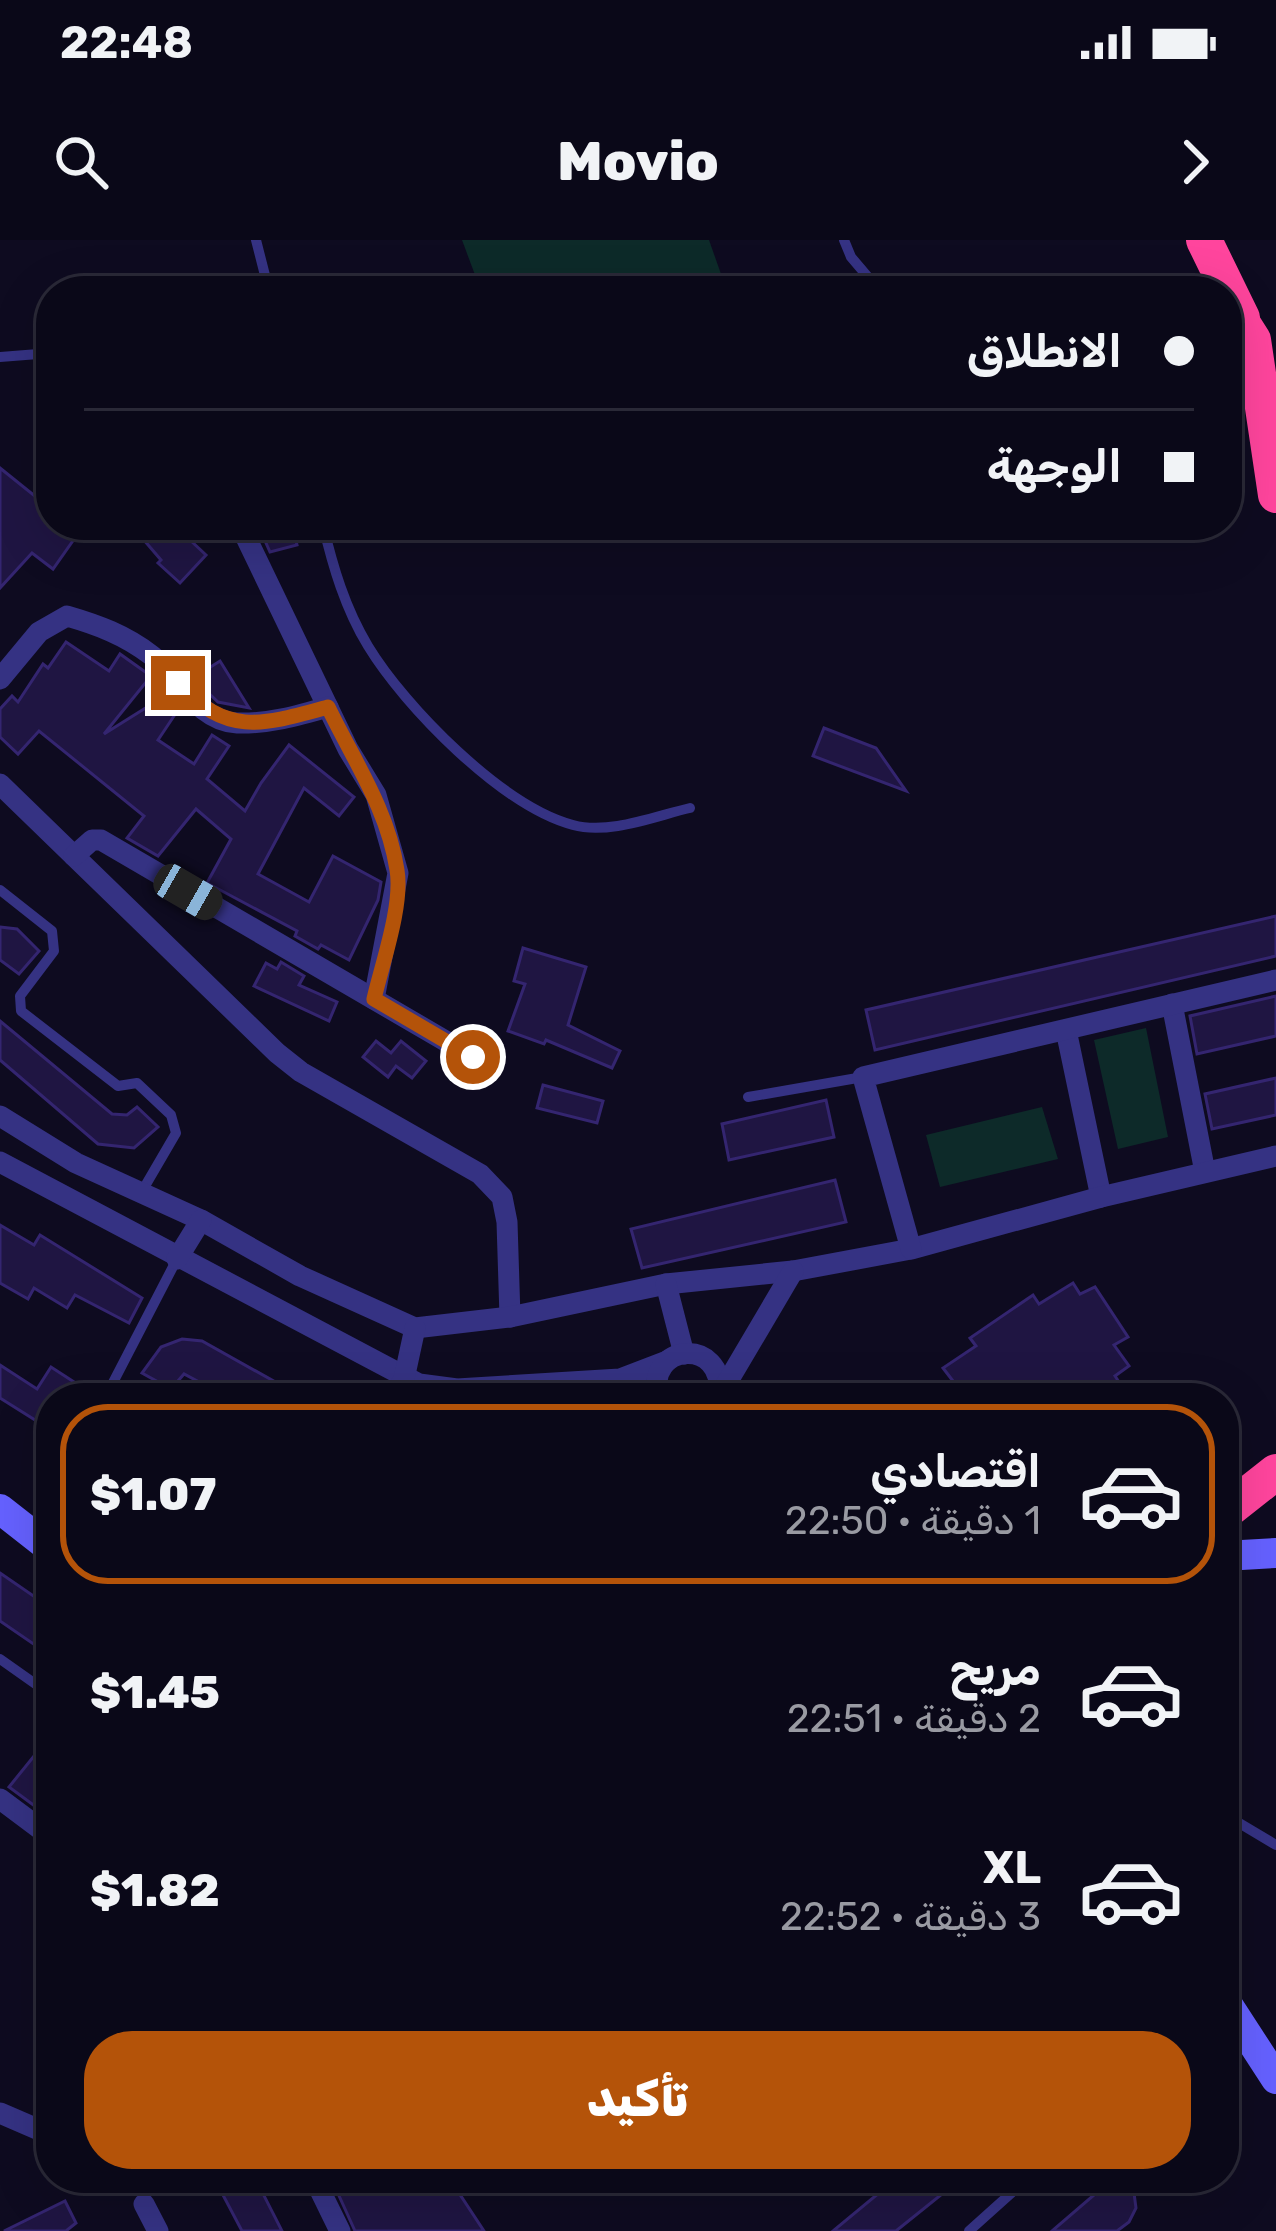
<!DOCTYPE html>
<html lang="ar">
<head>
<meta charset="utf-8">
<style>
  :root { --surface:#0a0818; --page:#181625; --text:#f1f3f6; --muted:#999aa2; --line:#2a2937; --accent:#b45309 }
  body { margin:0; font-family:Rubik,"Noto Sans Arabic",sans-serif; background:var(--page); color:var(--text); direction:rtl; height:100vh; display:flex; flex-direction:column; font-size:45px; white-space:nowrap }
  * { box-sizing:border-box; margin:0 }
  p { font-size:39px; color:var(--muted) }
  .icon { flex:none; width:66px; height:66px; fill:none; stroke:currentColor; stroke-width:2; stroke-linecap:round; stroke-linejoin:round }
  .map { position:relative; flex:1; overflow:hidden; direction:ltr }
  .panel { position:absolute; left:36px; top:1143px; width:1203px; height:810px; display:flex; flex-direction:column; background:var(--surface); border-radius:48px; box-shadow:0 12px 48px #0002,0 0 0 3px var(--line); direction:rtl }
  .panel>* { flex:none }
  .top-card { position:absolute; left:36px; top:36px; width:1206px; height:264px; border-radius:48px; box-shadow:0 12px 48px #0002,0 0 0 3px var(--line); direction:rtl; display:grid; align-content:center; height:264px; padding:0 48px; background:var(--surface) }
  .end { position:absolute; width:54px; height:54px; margin:-27px; border:15px solid #b45309; background:#fff; box-shadow:0 0 0 6px #fff }
  .from { border-radius:50% }
  .car { position:absolute; width:36px; height:72px; margin:-36px -18px; border-radius:15px; box-shadow:0 0 9px 3px #0007; background:linear-gradient(#222 24%,#8ab4d8 0 40%,#222 0 76%,#8ab4d8 0 86%,#222 0) }
  .top-card b { display:flex; align-items:center; gap:42px; height:114px; font-size:45px }
  .top-card b+b { border-top:3px solid var(--line) }
  .top-card i { width:30px; height:30px; background:var(--text) }
  ul { padding:21px 0 0; list-style:none }
  li { display:flex; align-items:center; gap:36px; height:180px; margin:0 24px 18px; padding:0 24px; border:6px solid transparent; border-radius:48px }
  li div { flex:1 }
  li b { display:block; font-size:45px }
  li em { font-style:normal; font-weight:800 }
  li.on { border-color:var(--accent) }
  li>.icon { width:108px; height:108px; stroke-width:1.5 }
  .primary-button { display:flex; gap:24px; margin-top:auto; padding:24px 48px }
  .primary-button a { flex:1; height:138px; border-radius:48px; background:var(--accent); color:#fff; font-size:48px; font-weight:800; line-height:138px; text-align:center }
  .status { display:flex; justify-content:space-between; align-items:center; height:84px; padding:0 60px; background:var(--surface); direction:ltr }
  .status svg { height:33px; fill:currentColor }
  header { display:flex; justify-content:space-between; align-items:center; height:156px; padding:0 48px; background:var(--surface); font-size:54px; font-weight:800 }
  .map>svg:first-child { display:block }
  .green { fill:#0d2a29 }
  .building { fill:#1f1542; stroke:#342570; stroke-width:3 }
  .lines { fill:none; stroke-linecap:round; stroke-linejoin:round }
  .lane { stroke:#353283; stroke-width:10 }
  .street { stroke:#353283; stroke-width:21 }
  .secondary { stroke:#6561ff; stroke-width:30 }
  .highway { stroke:#ff459d; stroke-width:36 }
  .route { stroke:#b45309; stroke-width:15 }
</style>
</head>
<body>
<div class="status"><b>22:48</b><svg viewBox="0 0 49 12"><path d="M0 12V9h3v3zM5 12V6h3v6zM10 12V3h3v9zM15 12V0h3v12zM26 1h20v11H26zM47 4h2v5h-2z"/></svg></div>
<header><svg class="icon" aria-label="forward" viewBox="0 0 24 24"><path d="M9 5l7 7-7 7"/></svg>Movio<svg class="icon" aria-label="search" viewBox="0 0 24 24"><circle cx="10" cy="10" r="6"/><path d="M15 15l6 6"/></svg></header>
<div class="map">
<svg width="1276" height="1991" viewBox="0 0 1276 1991">
  <rect width="100%" height="100%" fill="#0e0b20"/>
  <!-- green -->
  <g class="green">
    <polygon points="462,0 709,0 727,51 481,51"/>
    <polygon points="1146,788 1168,897 1118,909 1094,800"/>
    <polygon points="1042,867 1058,919 940,947 926,895"/>
  </g>
  <!-- building -->
  <g class="building">
    <polygon points="0,228 36,257 51,241 51,285 84,285 53,329 32,313 0,348"/>
    <polygon points="131,285 174,285 206,315 180,343 158,323 161,320"/>
    <polygon points="258,285 292,285 297,305 270,312"/>
    <polygon points="66,402 109,431 120,414 151,436 104,494 168,454 180,467 158,500 194,524 212,495 229,506 207,539 245,571 261,543 289,505 354,557 339,576 304,548 258,634 309,662 333,616 381,642 378,660 349,720 321,705 318,709 295,696 297,691 207,643 231,599 196,569 158,616 127,598 144,576 39,491 18,514 0,497 0,469 12,456 18,462 43,424 48,428"/>
    <polygon points="220,421 249,468 218,462 193,438"/>
    <polygon points="824,488 876,508 906,551 813,516"/>
    <polygon points="1276,676 1276,716 875,810 866,770"/>
    <polygon points="0,687 17,689 39,711 19,734 0,720"/>
    <polygon points="523,708 586,727 568,785 620,811 612,828 546,800 544,804 508,791 525,744 514,741"/>
    <polygon points="281,722 304,736 299,745 337,762 329,781 254,746 266,723 277,729"/>
    <polygon points="1276,756 1276,796 1197,814 1190,776"/>
    <polygon points="0,781 112,874 127,875 137,867 158,887 134,908 98,904 0,820"/>
    <polygon points="376,801 391,813 401,801 426,821 412,838 396,826 388,837 363,817"/>
    <polygon points="1276,838 1276,875 1212,889 1205,854"/>
    <polygon points="543,845 603,861 597,883 537,868"/>
    <polygon points="826,860 834,897 729,920 722,884"/>
    <polygon points="835,940 846,982 642,1028 631,989"/>
    <polygon points="0,985 34,1005 40,995 142,1058 129,1083 75,1055 67,1068 34,1048 28,1059 0,1043"/>
    <polygon points="1073,1043 1080,1054 1095,1047 1128,1097 1114,1105 1129,1126 1115,1136 1121,1145 1102,1158 928,1158 953,1141 943,1128 976,1106 970,1098 1033,1055 1039,1064"/>
    <polygon points="182,1099 202,1101 304,1158 229,1158 184,1134 171,1149 142,1133 161,1107"/>
    <polygon points="0,1125 37,1149 51,1127 74,1142 64,1158 51,1158 51,1190 0,1158"/>
    <polygon points="0,1333 51,1368 51,1416 0,1381"/>
    <polygon points="51,1495 51,1578 9,1547"/>
    <polygon points="214,1938 255,1938 282,1991 242,1991"/>
    <polygon points="331,1938 479,1938 459,1953 484,1991 355,1991"/>
    <polygon points="897,1938 962,1938 896,1991 833,1991"/>
    <polygon points="1082,1938 1132,1938 1136,1968 1129,1982 1117,1991 1052,1991 1094,1955"/>
    <polygon points="65,1961 76,1983 66,1991 4,1991"/>
  </g>
  <g class="lines">
    <!-- lane -->
    <g class="lane">
      <polyline points="256,0 269,51"/>
      <polyline points="844,0 851,17 879,50"/>
      <polyline points="0,117 51,113"/>
      <path d="M323,285c10,42 22,83 45,121 37,61 134,160 205,179 36,10 82,-9 117,-17"/>
      <polyline points="0,650 52,691 54,711 20,756 21,771 118,846 137,843 171,875 176,893 141,953"/>
      <polyline points="748,857 863,837"/>
      <polyline points="105,1158 177,1019"/>
      <polyline points="0,1419 51,1455"/>
      <polyline points="1224,1574 1276,1605"/>
      <polyline points="969,1991 1028,1938"/>
    </g>
    <!-- street -->
    <g class="street">
      <polyline points="240,285 348,509 376,555 398,633 374,759"/>
      <path d="M0,439l39,-47 28,-16c31,9 58,19 84,39 28,21 46,66 86,68 31,1 60,-7 91,-16"/>
      <polyline points="0,544 277,813 301,832 480,934 502,957 507,982 510,1077"/>
      <polyline points="74,616 92,600 101,600 473,817"/>
      <polyline points="1172,764 1205,932"/>
      <polyline points="1066,790 1101,957"/>
      <polyline points="0,876 76,923 201,980 300,1036 415,1088 510,1077 666,1044 793,1031 911,1009 1101,957 1276,916"/>
      <polyline points="0,922 419,1144 457,1149 620,1139 667,1121"/>
      <polyline points="911,1009 863,837 1276,740"/>
      <polyline points="177,1019 201,980"/>
      <polyline points="666,1044 684,1114"/>
      <polyline points="392,1158 404,1139 415,1088"/>
      <path d="M658,1158c-13,-56 67,-61 61,-4"/>
      <polyline points="718,1158 793,1031"/>
      <polyline points="0,1559 51,1597"/>
      <polyline points="0,1873 51,1895"/>
      <polyline points="314,1938 340,1991"/>
      <polyline points="144,1964 158,1991"/>
    </g>
    <!-- secondary -->
    <g class="secondary">
      <polyline points="0,1269 51,1309"/>
      <polyline points="1224,1316 1276,1313"/>
      <polyline points="1224,1759 1276,1839"/>
    </g>
    <!-- highway -->
    <g class="highway">
      <polyline points="1204,0 1242,78"/>
      <polyline points="1227,59 1253,100 1276,255"/>
      <polyline points="1224,1273 1276,1232"/>
    </g>
  </g>
  <g class="lines">
    <!-- route -->
    <path class="route" d="M178,443c49,54 85,42 150,24 26,54 60,103 69,163 6,35 -15,94 -23,129l99,58"/>
  </g>
</svg>
<i class="end from" style="left:473px;top:817px"></i>
<i class="end" style="left:178px;top:443px"></i>
<i class="car" style="left:188px;top:652px;rotate:120deg"></i>
<div class="top-card">
<b><i class="from"></i>الانطلاق</b>
<b><i></i>الوجهة</b>
</div>
<section class="panel">
<ul>
<li class="on"><svg class="icon" aria-label="car" viewBox="0 0 24 24"><path d="M5 17H2v-5l4-1 3-4h7l3 4 3 1v5h-3M9 17h6M6 11h13"/><circle cx="7" cy="17" r="2"/><circle cx="17" cy="17" r="2"/></svg><div><b>اقتصادي</b><p>1 دقيقة · 22:50</p></div><em>$1.07</em></li>
<li><svg class="icon" aria-label="car" viewBox="0 0 24 24"><path d="M5 17H2v-5l4-1 3-4h7l3 4 3 1v5h-3M9 17h6M6 11h13"/><circle cx="7" cy="17" r="2"/><circle cx="17" cy="17" r="2"/></svg><div><b>مريح</b><p>2 دقيقة · 22:51</p></div><em>$1.45</em></li>
<li><svg class="icon" aria-label="car" viewBox="0 0 24 24"><path d="M5 17H2v-5l4-1 3-4h7l3 4 3 1v5h-3M9 17h6M6 11h13"/><circle cx="7" cy="17" r="2"/><circle cx="17" cy="17" r="2"/></svg><div><b>XL</b><p>3 دقيقة · 22:52</p></div><em>$1.82</em></li>
</ul>
<div class="primary-button"><a>تأكيد</a></div>
</section>
</div>
</body>
</html>
